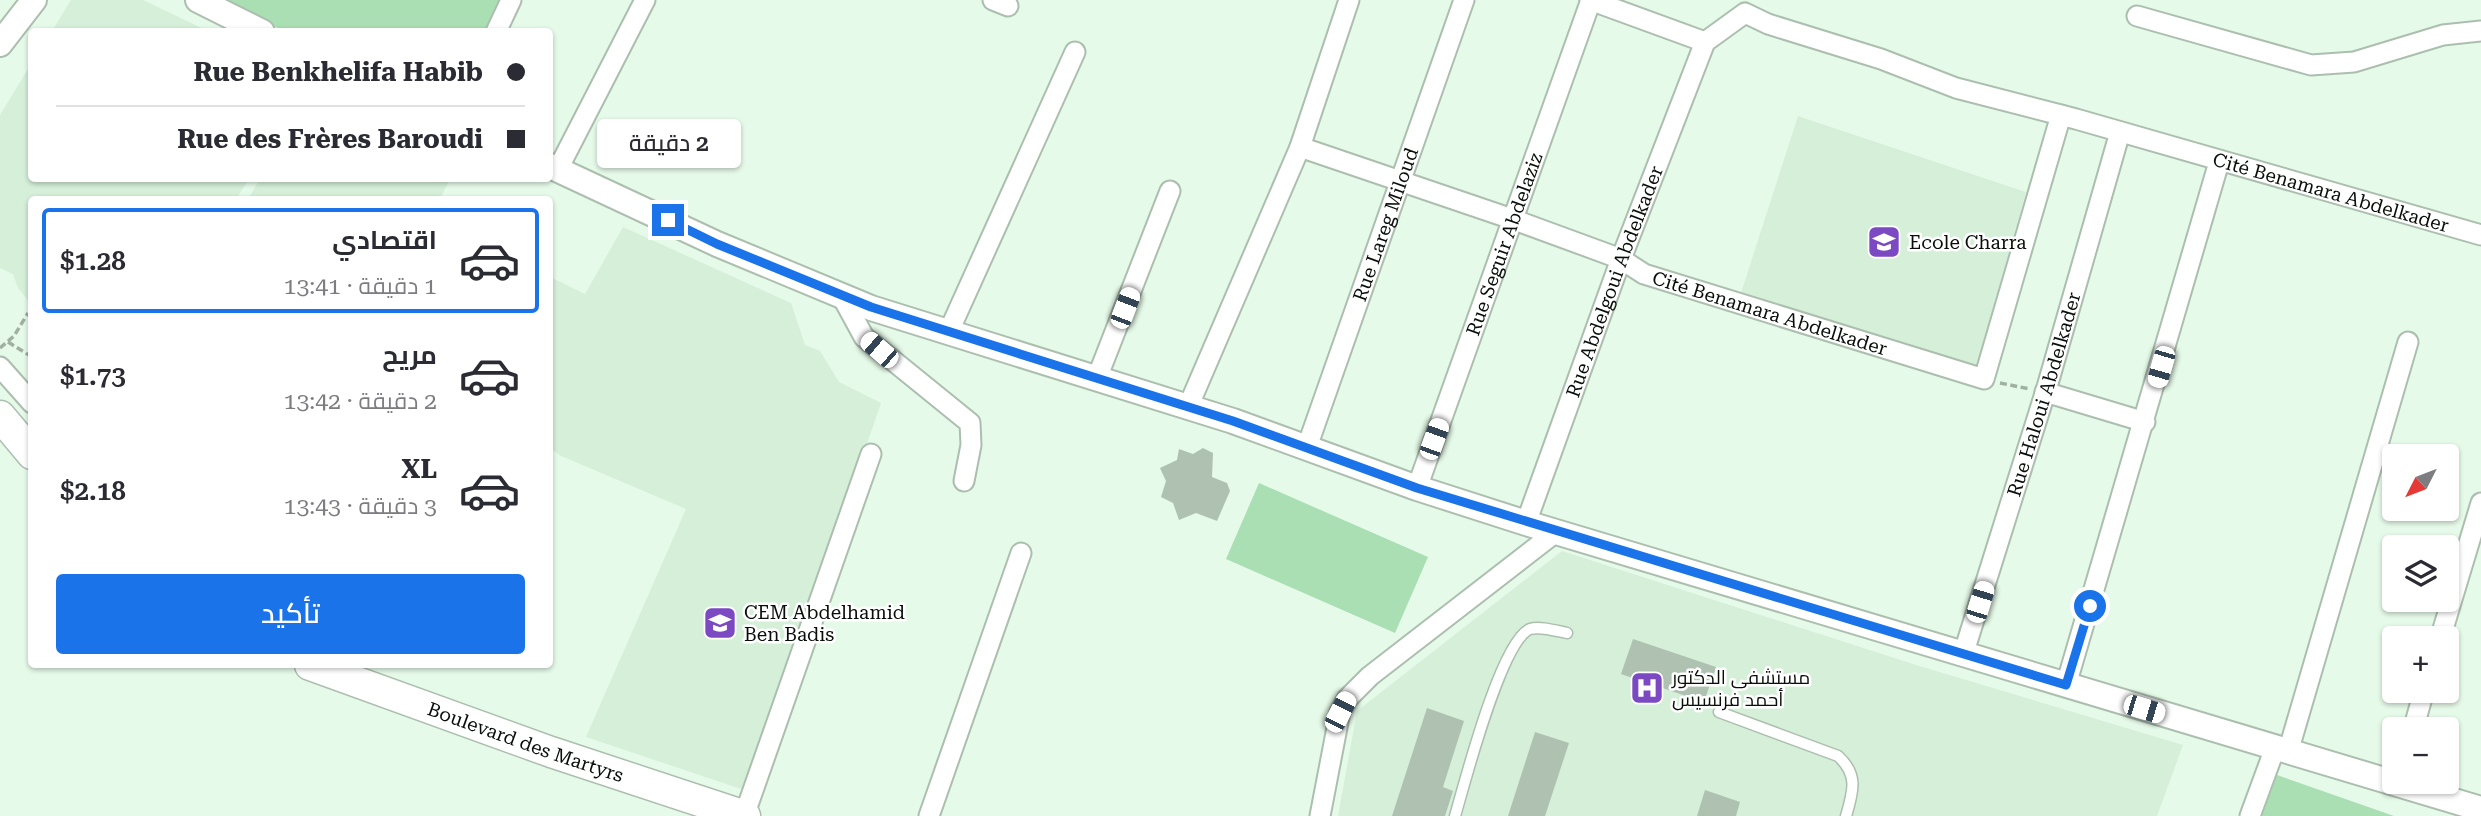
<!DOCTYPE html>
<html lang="ar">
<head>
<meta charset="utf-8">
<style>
  :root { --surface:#fff; --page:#f2f2f3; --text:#2b2b33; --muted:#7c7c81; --line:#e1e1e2; --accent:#1a73e8 }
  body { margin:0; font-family:"Roboto Serif",Cairo,serif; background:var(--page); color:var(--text); direction:rtl; height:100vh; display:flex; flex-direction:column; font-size:26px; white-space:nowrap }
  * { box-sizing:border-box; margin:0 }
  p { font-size:23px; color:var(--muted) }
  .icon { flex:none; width:38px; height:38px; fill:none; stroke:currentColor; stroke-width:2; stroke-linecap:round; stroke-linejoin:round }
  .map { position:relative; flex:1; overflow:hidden; direction:ltr }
  .drawer { position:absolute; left:28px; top:196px; width:525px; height:472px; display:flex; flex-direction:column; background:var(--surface); border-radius:7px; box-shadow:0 2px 5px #0004; direction:rtl }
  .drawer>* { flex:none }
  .hud { position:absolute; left:28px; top:28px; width:525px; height:154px; border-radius:7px; box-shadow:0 2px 5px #0004; direction:rtl; display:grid; align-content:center; height:154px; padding:0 28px; background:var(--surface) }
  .needle { width:46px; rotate:228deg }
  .fabs { position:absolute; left:2382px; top:444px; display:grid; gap:14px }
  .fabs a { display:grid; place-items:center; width:77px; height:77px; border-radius:7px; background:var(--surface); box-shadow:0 2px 5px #0004; font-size:35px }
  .end { position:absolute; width:32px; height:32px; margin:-16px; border:9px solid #1a73e8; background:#fff; box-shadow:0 0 0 4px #fff }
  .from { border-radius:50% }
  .bubble { position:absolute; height:49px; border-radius:7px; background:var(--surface); box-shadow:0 2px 5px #0004; font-size:23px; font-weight:600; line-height:49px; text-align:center; direction:rtl }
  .car { position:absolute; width:21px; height:42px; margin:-21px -10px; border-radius:9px; box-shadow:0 0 5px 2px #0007; background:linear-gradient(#fff 24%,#345 0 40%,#fff 0 76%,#345 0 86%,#fff 0) }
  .hud b { display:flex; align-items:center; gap:24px; height:66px; font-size:26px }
  .hud b+b { border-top:2px solid var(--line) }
  .hud i { width:18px; height:18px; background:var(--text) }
  ul { padding:12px 0 0; list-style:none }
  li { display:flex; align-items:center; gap:21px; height:105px; margin:0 14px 10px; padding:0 14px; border:4px solid transparent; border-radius:7px }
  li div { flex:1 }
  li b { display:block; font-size:26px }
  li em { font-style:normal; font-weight:600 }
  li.current { border-color:var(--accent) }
  li>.icon { width:63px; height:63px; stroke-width:1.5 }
  .cta { display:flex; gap:14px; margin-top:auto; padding:14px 28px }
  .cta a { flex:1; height:80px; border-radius:7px; background:var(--accent); color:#fff; font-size:28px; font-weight:600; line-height:80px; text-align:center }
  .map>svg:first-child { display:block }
  .built { fill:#d5efd9 }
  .green { fill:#a9dfb2 }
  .building { fill:#afc2b2 }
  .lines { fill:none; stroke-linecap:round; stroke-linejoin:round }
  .service-casing { stroke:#acbfaf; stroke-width:13 }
  .minor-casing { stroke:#acbfaf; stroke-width:23 }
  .tertiary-casing { stroke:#acbfaf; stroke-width:28 }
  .primary-casing { stroke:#acbfaf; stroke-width:33 }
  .path { stroke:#a0b0a2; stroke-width:3.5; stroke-dasharray:7 3.5; stroke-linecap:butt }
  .service { stroke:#fff; stroke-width:10 }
  .minor { stroke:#fff; stroke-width:19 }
  .tertiary { stroke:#fff; stroke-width:24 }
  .primary { stroke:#fff; stroke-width:30 }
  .route { stroke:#1a73e8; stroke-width:9 }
  .labels { text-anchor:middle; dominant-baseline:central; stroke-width:5; stroke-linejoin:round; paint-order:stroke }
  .street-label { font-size:19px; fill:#080e09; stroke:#fff }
  .poi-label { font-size:19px; fill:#080e09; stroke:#fff; text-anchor:start }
</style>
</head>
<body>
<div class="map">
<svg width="2481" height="816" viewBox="0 0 2481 816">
  <rect width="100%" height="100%" fill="#e6fae9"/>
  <!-- built -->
  <g class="built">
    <polygon points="71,0 143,0 208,31 52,31"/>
    <polygon points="31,64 32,178 249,179 236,199 32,200 31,304 18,288 13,274 0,268 0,115"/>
    <polygon points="1798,116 2026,192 1976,368 1741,293"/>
    <polygon points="260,179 260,178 450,179 440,199 248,199"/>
    <polygon points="623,227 791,303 805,345 820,351 839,382 881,403 747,791 586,737 686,509 559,455 550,447 550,277 585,294"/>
    <polygon points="1562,551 1916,665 2183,745 2157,816 1338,816 1357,711"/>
  </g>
  <!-- green -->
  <g class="green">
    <polygon points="221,0 503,0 488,32 284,31"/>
    <polygon points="1259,483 1428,557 1395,633 1226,559"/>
    <polygon points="2277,775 2394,816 2262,816"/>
  </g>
  <!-- building -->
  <g class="building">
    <polygon points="1203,448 1213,453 1212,477 1227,483 1230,491 1217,521 1196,513 1179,520 1173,503 1161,497 1166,481 1160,468 1177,460 1179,449 1193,454"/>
    <polygon points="1633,639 1716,667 1704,702 1621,674"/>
    <polygon points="1427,708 1464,721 1443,787 1453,791 1445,816 1392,816"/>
    <polygon points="1535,732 1569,743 1545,816 1508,816"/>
    <polygon points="1705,790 1740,802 1736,816 1697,816"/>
  </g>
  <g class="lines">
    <defs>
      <g id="service">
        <path d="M1719,712l119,44c21,19 15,36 8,60"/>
        <path d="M1455,816c10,-34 46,-175 75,-187 10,-3 27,2 37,4"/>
      </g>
      <g id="minor">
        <polyline points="993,0 1008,6"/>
        <polyline points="1590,0 1705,42"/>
        <polyline points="2137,16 2311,65 2354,62 2443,35 2481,31"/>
        <polyline points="496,32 511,0"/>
        <path id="s1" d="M1300,147l212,72 109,40 23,15 340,105 77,-264"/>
        <polyline points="558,169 645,0"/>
        <polyline points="840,293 864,337 970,423 971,445 964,481"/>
        <polyline points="949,331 1075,52"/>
        <polyline points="0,367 32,403"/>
        <polyline points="1097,378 1170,191"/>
        <polyline points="2045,392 2145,422"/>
        <polyline points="1188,407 1300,147 1349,0"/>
        <path id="s2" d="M1307,447l157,-447"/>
        <path id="s3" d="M1417,488l174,-488"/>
        <path id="s4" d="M1526,523l95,-264 84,-217 40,-29 23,11 113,35 75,29 120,31 405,116"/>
        <polyline points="2440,639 2481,503"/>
        <path id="s5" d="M1963,655l84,-268 73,-255"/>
        <polyline points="2066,685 2219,162"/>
        <polyline points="2413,730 2424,691"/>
        <polyline points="2288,752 2408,342"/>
        <polyline points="744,816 871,454"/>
        <polyline points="929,816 1021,553"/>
        <polyline points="1320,816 1340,712 1347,699 1370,676 1556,532"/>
        <polyline points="2250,816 2275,748"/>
      </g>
      <g id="tertiary">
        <polyline points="198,0 262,32"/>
        <polyline points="0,44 34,0"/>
        <polyline points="550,166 717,244 871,308 1233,421 1417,488 1526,523 2481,809"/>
      </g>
      <g id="primary">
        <polyline points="0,416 32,454"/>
        <path id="s6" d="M310,665l241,87 194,64"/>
      </g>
    </defs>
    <!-- service casing -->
    <use href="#service" class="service-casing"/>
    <!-- minor casing -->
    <use href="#minor" class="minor-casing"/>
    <!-- tertiary casing -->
    <use href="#tertiary" class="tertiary-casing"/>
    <!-- primary casing -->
    <use href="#primary" class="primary-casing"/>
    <!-- path -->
    <g class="path">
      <polyline points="8,342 32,357"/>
      <polyline points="0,348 14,336 28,313"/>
      <polyline points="2000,383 2030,389"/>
    </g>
    <!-- service -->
    <use href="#service" class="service"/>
    <!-- minor -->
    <use href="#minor" class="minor"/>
    <!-- tertiary -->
    <use href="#tertiary" class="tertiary"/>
    <!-- primary -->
    <use href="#primary" class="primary"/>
  </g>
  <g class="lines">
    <!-- route -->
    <polyline class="route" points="668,220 717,244 871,307 1233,421 1417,488 2066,685 2090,606"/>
  </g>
  <!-- icons -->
  <defs>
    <symbol id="school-square" viewBox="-11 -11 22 22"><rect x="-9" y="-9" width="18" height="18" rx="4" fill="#7b49c1" stroke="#fff"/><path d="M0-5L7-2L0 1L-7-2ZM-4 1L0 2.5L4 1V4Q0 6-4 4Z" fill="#fff"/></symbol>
    <symbol id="hospital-square" viewBox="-11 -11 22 22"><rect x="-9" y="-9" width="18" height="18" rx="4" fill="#7b49c1" stroke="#fff"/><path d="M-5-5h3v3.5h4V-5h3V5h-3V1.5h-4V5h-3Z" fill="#fff"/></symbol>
  </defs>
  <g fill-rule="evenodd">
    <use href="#school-square" x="1865" y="223" width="38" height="38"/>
    <use href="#school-square" x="701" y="604" width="38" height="38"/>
    <use href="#hospital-square" x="1628" y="669" width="38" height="38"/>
  </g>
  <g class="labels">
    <!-- street labels -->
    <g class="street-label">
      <text stroke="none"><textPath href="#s4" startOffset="1176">Cité Benamara Abdelkader</textPath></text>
      <text stroke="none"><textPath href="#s2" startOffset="236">Rue Lareg Miloud</textPath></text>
      <text stroke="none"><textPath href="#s3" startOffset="259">Rue Seguir Abdelaziz</textPath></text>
      <text stroke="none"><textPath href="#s4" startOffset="257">Rue Abdelgoui Abdelkader</textPath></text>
      <text stroke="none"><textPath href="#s1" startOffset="499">Cité Benamara Abdelkader</textPath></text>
      <text stroke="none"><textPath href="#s5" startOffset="273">Rue Haloui Abdelkader</textPath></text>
      <text stroke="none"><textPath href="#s6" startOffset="229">Boulevard des Martyrs</textPath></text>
    </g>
    <!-- poi labels -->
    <g class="poi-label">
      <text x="1909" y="242">Ecole Charra</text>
      <text x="744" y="612">CEM Abdelhamid<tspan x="744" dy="22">Ben Badis</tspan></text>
      <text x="1672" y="677">مستشفى الدكتور<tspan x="1672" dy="22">أحمد فرنسيس</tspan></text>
    </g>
  </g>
</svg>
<div class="fabs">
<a><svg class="needle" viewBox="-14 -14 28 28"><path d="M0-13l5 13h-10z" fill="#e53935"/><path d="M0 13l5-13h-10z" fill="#7c7c81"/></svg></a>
<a><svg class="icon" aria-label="layers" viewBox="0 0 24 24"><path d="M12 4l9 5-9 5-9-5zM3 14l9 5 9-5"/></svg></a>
<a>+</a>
<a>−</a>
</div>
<i class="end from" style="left:2090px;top:606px"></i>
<i class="end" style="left:668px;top:220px"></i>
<div class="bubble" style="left:597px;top:119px;width:144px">2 دقيقة</div>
<i class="car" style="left:1125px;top:308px;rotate:21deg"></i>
<i class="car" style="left:879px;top:350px;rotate:311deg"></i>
<i class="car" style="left:2161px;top:367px;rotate:196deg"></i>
<i class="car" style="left:1434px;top:439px;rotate:20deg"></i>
<i class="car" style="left:1980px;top:602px;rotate:17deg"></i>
<i class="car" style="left:2144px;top:709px;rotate:107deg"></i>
<i class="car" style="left:1340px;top:712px;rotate:27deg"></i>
<div class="hud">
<b><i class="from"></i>Rue Benkhelifa Habib</b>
<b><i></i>Rue des Frères Baroudi</b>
</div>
<section class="drawer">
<ul>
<li class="current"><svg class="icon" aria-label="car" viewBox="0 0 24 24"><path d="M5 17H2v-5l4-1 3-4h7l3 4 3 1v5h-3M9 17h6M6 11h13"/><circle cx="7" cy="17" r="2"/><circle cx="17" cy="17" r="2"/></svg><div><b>اقتصادي</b><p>1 دقيقة · 13:41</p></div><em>$1.28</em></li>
<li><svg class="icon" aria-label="car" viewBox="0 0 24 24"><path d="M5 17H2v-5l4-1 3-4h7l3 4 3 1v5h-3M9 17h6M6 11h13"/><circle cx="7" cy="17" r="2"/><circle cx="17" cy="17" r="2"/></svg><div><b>مريح</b><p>2 دقيقة · 13:42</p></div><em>$1.73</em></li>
<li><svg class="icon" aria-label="car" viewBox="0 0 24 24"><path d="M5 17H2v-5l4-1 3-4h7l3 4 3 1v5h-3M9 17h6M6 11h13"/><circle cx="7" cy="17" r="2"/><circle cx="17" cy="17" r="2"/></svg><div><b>XL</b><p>3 دقيقة · 13:43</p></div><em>$2.18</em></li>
</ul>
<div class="cta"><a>تأكيد</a></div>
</section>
</div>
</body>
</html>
